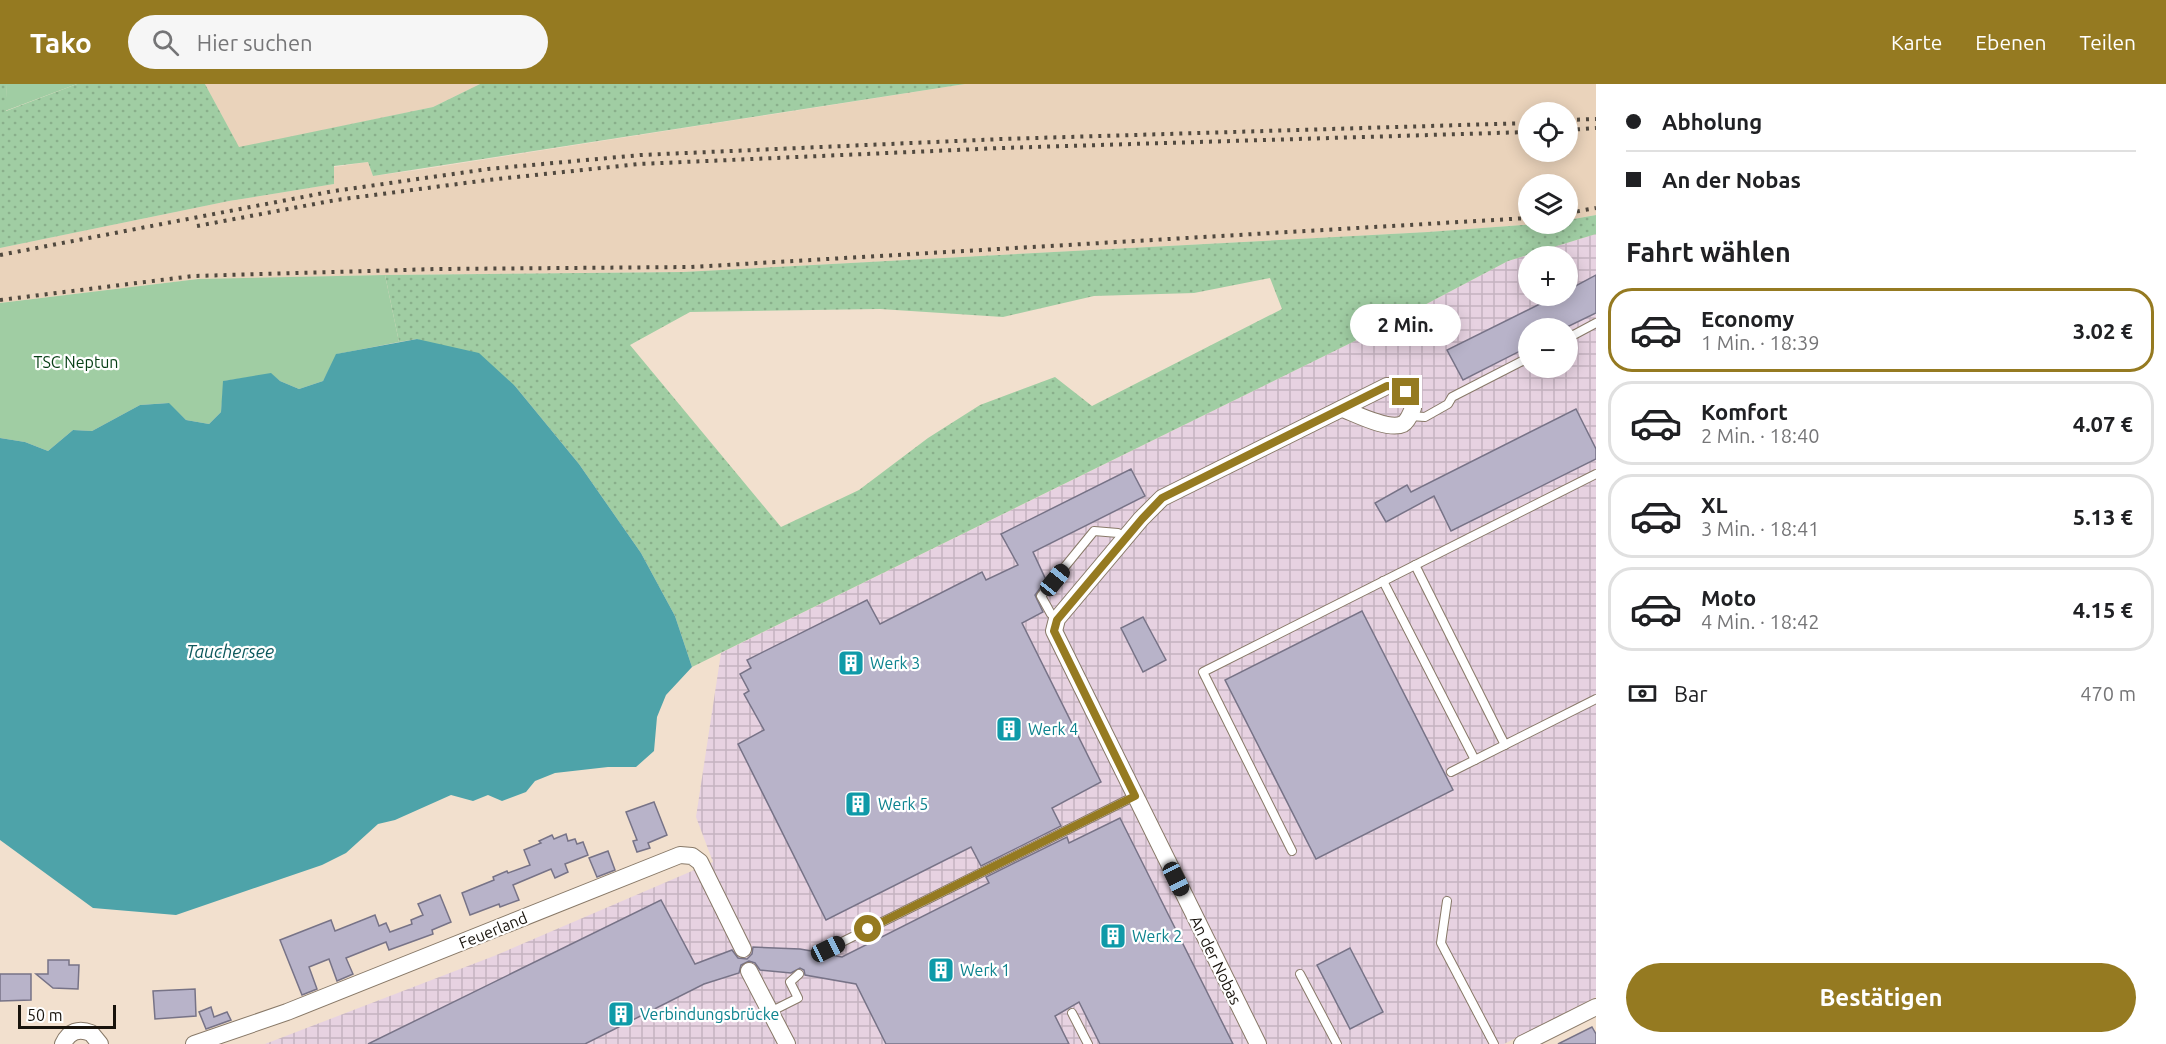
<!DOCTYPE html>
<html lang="de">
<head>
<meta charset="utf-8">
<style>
  :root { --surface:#fff; --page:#f6f6f6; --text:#202124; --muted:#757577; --line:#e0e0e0; --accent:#957a21 }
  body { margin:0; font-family:Ubuntu,sans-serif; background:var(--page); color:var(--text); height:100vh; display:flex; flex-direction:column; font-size:22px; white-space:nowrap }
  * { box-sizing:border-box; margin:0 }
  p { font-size:20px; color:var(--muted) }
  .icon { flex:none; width:33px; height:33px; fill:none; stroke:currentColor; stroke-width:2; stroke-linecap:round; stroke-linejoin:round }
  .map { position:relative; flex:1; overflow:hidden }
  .sheet { display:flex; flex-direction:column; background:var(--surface); width:570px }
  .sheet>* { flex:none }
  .guide { display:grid; align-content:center; height:132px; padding:0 30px; background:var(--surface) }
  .buttons { position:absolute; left:1518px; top:18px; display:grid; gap:12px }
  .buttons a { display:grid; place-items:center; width:60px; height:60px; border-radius:50%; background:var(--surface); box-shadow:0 3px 15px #0003; font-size:30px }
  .scale { position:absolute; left:18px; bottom:15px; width:98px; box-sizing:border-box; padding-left:6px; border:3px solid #18130c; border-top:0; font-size:16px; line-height:21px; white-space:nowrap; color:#18130c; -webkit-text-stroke:4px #fff; paint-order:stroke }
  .end { position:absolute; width:27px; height:27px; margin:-14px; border:8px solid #957a21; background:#fff; box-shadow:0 0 0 3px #fff }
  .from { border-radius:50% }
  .bubble { position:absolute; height:42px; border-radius:21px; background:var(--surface); box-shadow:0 3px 15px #0003; font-size:20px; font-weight:700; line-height:42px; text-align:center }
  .car { position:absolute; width:18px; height:36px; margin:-18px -9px; border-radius:8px; box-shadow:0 0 4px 2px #0007; background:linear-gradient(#222 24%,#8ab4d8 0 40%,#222 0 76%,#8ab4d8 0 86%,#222 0) }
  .guide b { display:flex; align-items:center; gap:21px; height:57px; font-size:22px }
  .guide b+b { border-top:2px solid var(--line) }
  .guide i { width:15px; height:15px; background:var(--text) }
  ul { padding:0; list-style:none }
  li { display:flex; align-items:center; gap:18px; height:84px; margin:0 12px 9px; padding:0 18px; border:3px solid var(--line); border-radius:24px }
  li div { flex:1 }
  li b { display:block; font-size:22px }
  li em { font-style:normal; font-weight:700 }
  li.on { border-color:var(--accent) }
  li>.icon { width:54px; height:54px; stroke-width:1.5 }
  h2 { padding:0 30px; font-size:27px; line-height:72px }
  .pay { display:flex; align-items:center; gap:15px; height:66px; padding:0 30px; font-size:22px }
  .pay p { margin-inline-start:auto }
  .button { display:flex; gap:12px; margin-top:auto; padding:12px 30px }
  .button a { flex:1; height:69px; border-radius:36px; background:var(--accent); color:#fff; font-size:24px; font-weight:700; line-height:69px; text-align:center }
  header { display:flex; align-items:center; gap:36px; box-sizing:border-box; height:84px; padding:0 30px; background:var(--accent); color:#fff }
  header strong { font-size:28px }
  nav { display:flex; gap:33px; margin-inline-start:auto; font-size:21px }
  .search { width:420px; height:54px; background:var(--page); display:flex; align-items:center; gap:15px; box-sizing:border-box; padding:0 21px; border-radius:33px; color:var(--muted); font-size:22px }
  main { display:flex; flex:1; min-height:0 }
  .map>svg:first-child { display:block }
  .built { fill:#ead3bb; fill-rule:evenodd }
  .industrial { fill:url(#industrial-grid); fill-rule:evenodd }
  .grass { fill:url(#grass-dots); fill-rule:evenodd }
  .green { fill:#a0cda3 }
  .water { fill:#4ea3a9 }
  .building { fill:#b8b3c9; stroke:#777387; stroke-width:1.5 }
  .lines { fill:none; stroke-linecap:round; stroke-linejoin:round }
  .lane-casing { stroke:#887968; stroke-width:10 }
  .street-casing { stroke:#887968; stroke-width:18 }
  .lane { stroke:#fff; stroke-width:8 }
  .street { stroke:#fff; stroke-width:16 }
  .rail { stroke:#51493f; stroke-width:4; stroke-dasharray:3 6; stroke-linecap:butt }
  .route { stroke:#957a21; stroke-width:8 }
  .labels { text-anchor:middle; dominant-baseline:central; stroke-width:4.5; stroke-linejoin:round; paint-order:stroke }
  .park-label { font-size:16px; fill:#073f15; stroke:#fff }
  .culture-label { font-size:16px; fill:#0d838f; stroke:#fff; text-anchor:start }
  .street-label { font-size:16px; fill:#18130c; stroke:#fff }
  .water-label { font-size:18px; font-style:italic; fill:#0e595d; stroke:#fff }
</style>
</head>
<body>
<header>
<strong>Tako</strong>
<div class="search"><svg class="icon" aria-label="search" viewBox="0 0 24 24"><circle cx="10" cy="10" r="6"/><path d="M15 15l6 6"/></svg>Hier suchen</div>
<nav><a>Karte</a><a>Ebenen</a><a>Teilen</a></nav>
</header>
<main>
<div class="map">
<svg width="1596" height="960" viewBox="0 0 1596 960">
  <defs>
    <pattern id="industrial-grid" width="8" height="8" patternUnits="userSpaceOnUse" patternTransform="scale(1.5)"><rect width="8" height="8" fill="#e7d2e1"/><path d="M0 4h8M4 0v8" fill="none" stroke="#c5b3c0"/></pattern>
    <pattern id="grass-dots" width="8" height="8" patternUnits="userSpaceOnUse" patternTransform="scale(1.5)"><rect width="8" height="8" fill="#a0cda3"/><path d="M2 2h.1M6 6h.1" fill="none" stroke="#89af8b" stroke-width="1.8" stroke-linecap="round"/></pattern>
  </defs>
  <rect width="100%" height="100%" fill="#f2e0ce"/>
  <!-- built -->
  <g class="built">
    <polygon points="205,0 480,0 433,23 239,64"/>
    <path d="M965,0h631v131l-28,5v-36h-40v40h8l-108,8 -745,40 -298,3 -187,4 -198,24v-55l229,-47 105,-17v-17l34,-5 5,14 45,-6zM1528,28h40v40h-40z"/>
  </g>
  <!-- industrial -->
  <path class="industrial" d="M1596,150v763l-92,47h-1239l229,-88 219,-94 -17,-45 25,-164 656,-323 131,-69zM1528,172h40v40h-40zM1528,244h40v40h-40z"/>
  <!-- grass -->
  <g class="grass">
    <polygon points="0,0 7,0 6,27 77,0 205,0 239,63 433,23 480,0 965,0 373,92 368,78 334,82 334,100 229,117 0,164"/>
    <path d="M1596,131v19l-88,27 -131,69 -685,337 -17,-51 -34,-63 -62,-89 -64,-78 -98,-47 -18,3 -14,-67 298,-3 745,-40 108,-8h32v-4zM1270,194l12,31 -190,97 -37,-29 -75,28 -52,33 -69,52 -78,37 -151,-182 60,-33 190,-3 123,8 91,-21 100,-3z"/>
  </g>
  <!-- green -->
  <g class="green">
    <polygon points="7,0 77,0 5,27"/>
    <polygon points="385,191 399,258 337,270 323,297 299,305 280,297 271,290 224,297 221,328 209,340 186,336 168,319 140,321 92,347 73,346 48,367 25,358 0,354 0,219 198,195"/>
  </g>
  <!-- water -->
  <polygon class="water" points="417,255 479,269 515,302 579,380 641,469 675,532 692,583 666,611 657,633 654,667 636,683 608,683 555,689 535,697 526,708 502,717 488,711 473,717 451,711 395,736 378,740 346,769 322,781 176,831 93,824 0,756 0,354 25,358 48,367 73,346 92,347 140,321 169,319 186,336 209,340 221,328 223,297 271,289 280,297 299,305 323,297 336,270"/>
  <!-- building -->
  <g class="building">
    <polygon points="1596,191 1596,229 1565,244 1528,244 1528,263 1463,296 1447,266 1556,212 1568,212 1568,206"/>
    <polygon points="1576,325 1596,365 1596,375 1451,447 1434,412 1386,438 1375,419 1407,401 1411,408"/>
    <polygon points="1131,385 1145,412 1033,468 1046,496 1035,511 1043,528 1022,539 1101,698 1052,724 1061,742 981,782 971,763 826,836 738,660 764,646 744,610 749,607 740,590 751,584 747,576 867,516 880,540 982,488 986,496 1018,481 1001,450"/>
    <polygon points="1362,527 1453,706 1316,775 1225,596"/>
    <polygon points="1143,533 1166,576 1143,588 1121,544"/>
    <polygon points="654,718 667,751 648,759 650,764 637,768 633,757 637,756 626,728"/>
    <polygon points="1120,734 1233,960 1100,960 1079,918 1055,932 1069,960 886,960 856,900 805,891 804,886 800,884 791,889 760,886 755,879 749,877 741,881 739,889 704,900 585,960 368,960 661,816 695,880 732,866 738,874 747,875 752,870 753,863 800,865 817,868 818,873 823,875 831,871 842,873 989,799 986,793 1067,753 1069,759"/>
    <polygon points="566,750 568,757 575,755 577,760 583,758 588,771 565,780 568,788 555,794 551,785 513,801 519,816 500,823 499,820 470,831 462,809 494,796 493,793 507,787 508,789 530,781 524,766 541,759 539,757 552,751 554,755"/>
    <polygon points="608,767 615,786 597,793 589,774"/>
    <polygon points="440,811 451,838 432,846 433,850 389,866 386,858 346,874 353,890 337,897 329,875 309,883 317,905 302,911 280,856 331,836 335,847 375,831 379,842 386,839 390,848 412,840 411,836 423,831 418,820"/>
    <polygon points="1350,864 1383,928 1350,945 1317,881"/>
    <polygon points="48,876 69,876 69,881 79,881 78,905 53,904 36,890 48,890"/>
    <polygon points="0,890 31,890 31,916 0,917"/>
    <polygon points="195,905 196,932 155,935 153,907"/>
    <polygon points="211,923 214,933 227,928 231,936 206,945 199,928"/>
    <polygon points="1592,943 1596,950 1596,960 1558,960"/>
  </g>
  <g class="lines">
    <defs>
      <g id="lane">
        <polyline points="1568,254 1596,239"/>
        <polyline points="1410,332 1425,333 1448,320 1452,313 1528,274"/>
        <polyline points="1415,481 1505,661"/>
        <polyline points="1383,497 1475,676"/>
        <polyline points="1057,535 1051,530 1041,512 1094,447 1118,449"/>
        <polyline points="1451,688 1596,615"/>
        <polyline points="1292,767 1203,588 1596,390"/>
        <polyline points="1447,817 1441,859 1494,960"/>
        <polyline points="823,869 828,865 1135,712"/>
        <polyline points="1300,890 1337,960"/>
        <polyline points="770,928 798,914 790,898 799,890"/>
        <polyline points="1072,929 1088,960"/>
      </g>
      <g id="street">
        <polyline points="749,887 787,960"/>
        <path d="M63,960c6,-13 16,-16 28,-11l9,11"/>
        <polyline points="194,960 287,928 680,771 692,772 700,778 743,865"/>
        <path d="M1258,960l-204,-413 3,-12 84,-100 21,-21 225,-112c16,-1 22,7 26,22 -2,5 -5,13 -10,16 -14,7 -47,-10 -60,-15"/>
        <polyline points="1522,960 1596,923"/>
      </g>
    </defs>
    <!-- lane casing -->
    <use href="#lane" class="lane-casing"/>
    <!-- street casing -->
    <use href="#street" class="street-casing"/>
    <!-- lane -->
    <use href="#lane" class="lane"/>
    <!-- street -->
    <use href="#street" class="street"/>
    <!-- rail -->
    <g class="rail">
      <polyline points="1568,36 1596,35"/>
      <polyline points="1568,46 1596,44"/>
      <polyline points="1568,129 1596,124"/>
      <polyline points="197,142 336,116 488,96 639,80 1001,64 1528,48"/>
      <polyline points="0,171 334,107 488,85 641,71 1002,55 1528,39"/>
      <polyline points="0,216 193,192 437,185 691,183 1528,134"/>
    </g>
  </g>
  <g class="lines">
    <!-- route -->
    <polyline class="route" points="868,845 1135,712 1054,547 1057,536 1142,435 1162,414 1387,302 1400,303 1406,308"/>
  </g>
  <!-- icons -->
  <defs>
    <symbol id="building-square" viewBox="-11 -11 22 22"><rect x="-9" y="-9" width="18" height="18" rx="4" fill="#0f9aa8" stroke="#fff"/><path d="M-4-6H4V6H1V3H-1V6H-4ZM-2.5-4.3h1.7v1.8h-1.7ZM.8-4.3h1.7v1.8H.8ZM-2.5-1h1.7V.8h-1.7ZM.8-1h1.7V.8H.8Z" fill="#fff"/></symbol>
  </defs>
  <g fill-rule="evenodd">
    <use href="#building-square" x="836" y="564" width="30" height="30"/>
    <use href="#building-square" x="994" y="630" width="30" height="30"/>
    <use href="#building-square" x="843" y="705" width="30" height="30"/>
    <use href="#building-square" x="1098" y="837" width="30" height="30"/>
    <use href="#building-square" x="926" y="871" width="30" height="30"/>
    <use href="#building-square" x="606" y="915" width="30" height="30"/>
  </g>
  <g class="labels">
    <!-- park labels -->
    <g class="park-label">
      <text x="76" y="278">TSC Neptun</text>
    </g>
    <!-- culture labels -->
    <g class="culture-label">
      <text x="870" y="579">Werk 3</text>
      <text x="1028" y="645">Werk 4</text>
      <text x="878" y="720">Werk 5</text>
      <text x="1132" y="852">Werk 2</text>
      <text x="960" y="886">Werk 1</text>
      <text x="640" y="930">Verbindungsbrücke</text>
    </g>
    <!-- street labels -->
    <g class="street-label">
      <text transform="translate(493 846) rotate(-22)">Feuerland</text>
      <text transform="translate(1216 876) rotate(64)">An der Nobas</text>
    </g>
    <!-- water labels -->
    <g class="water-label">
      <text x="230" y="567">Tauchersee</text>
    </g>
  </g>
</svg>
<div class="buttons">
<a><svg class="icon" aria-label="locate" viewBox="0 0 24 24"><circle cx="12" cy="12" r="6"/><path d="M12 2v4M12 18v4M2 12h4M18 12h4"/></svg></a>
<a><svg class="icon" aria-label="layers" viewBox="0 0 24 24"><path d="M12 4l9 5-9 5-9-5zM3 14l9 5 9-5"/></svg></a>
<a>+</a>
<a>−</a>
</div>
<div class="scale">50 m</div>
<i class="end from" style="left:868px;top:845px"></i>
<i class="end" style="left:1406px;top:308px"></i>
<div class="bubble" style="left:1350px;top:220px;width:111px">2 Min.</div>
<i class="car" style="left:1055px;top:496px;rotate:39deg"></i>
<i class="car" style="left:1176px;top:795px;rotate:154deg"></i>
<i class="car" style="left:828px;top:865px;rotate:64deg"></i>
</div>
<section class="sheet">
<div class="guide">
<b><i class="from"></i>Abholung</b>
<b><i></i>An der Nobas</b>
</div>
<h2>Fahrt wählen</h2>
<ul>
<li class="on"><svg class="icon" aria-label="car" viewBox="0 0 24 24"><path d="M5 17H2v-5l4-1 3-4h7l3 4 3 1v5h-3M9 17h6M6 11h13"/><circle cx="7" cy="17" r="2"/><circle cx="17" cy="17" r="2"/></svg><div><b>Economy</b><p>1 Min. · 18:39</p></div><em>3.02 €</em></li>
<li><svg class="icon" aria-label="car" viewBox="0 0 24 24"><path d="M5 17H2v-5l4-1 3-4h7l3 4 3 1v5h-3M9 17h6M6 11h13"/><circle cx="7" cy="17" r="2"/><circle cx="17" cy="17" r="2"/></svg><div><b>Komfort</b><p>2 Min. · 18:40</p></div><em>4.07 €</em></li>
<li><svg class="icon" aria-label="car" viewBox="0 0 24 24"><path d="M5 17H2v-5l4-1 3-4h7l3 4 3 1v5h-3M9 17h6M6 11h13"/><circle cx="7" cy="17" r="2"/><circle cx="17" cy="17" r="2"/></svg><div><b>XL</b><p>3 Min. · 18:41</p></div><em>5.13 €</em></li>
<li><svg class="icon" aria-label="car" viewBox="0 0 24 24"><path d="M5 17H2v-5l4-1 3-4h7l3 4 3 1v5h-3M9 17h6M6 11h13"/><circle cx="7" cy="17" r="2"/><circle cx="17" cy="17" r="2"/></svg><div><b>Moto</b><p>4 Min. · 18:42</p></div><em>4.15 €</em></li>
</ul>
<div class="pay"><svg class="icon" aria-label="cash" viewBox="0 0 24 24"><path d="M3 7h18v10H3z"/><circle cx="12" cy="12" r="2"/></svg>Bar<p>470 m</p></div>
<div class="button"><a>Bestätigen</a></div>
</section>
</main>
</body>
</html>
